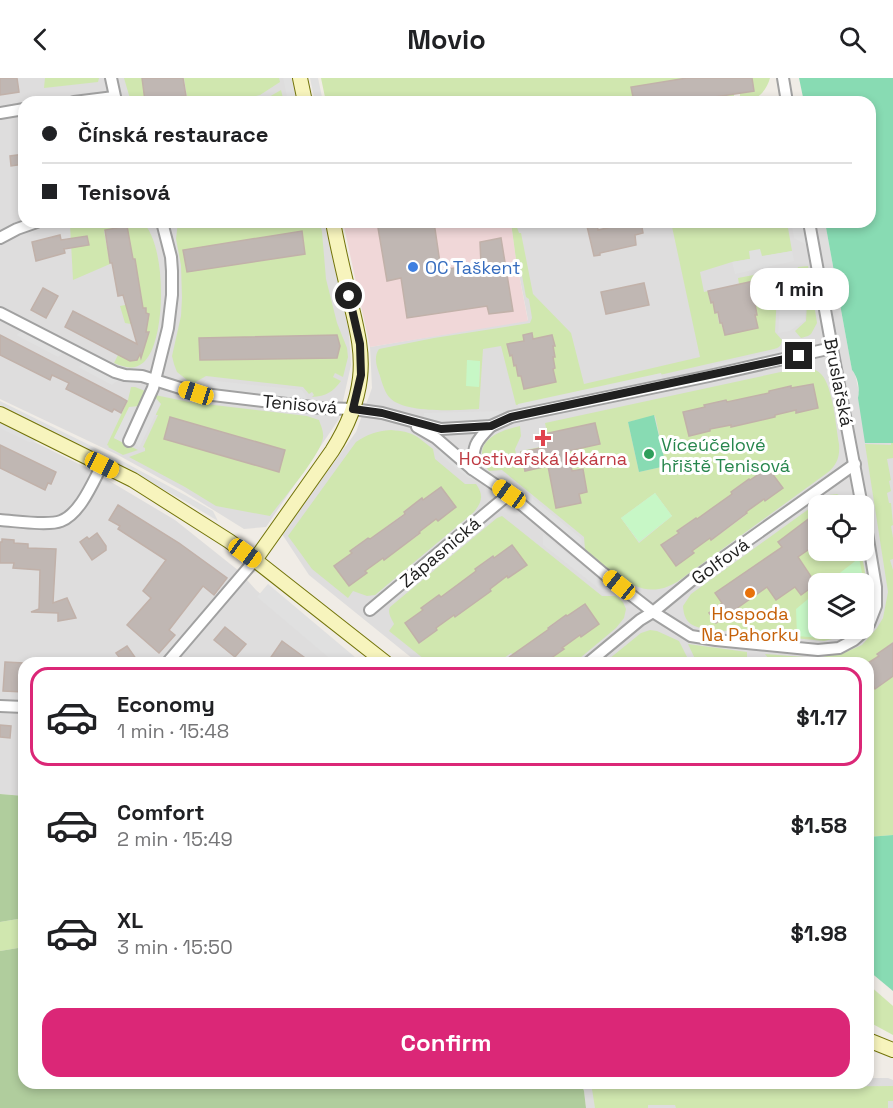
<!DOCTYPE html>
<html lang="en">
<head>
<meta charset="utf-8">
<style>
  :root { --surface:#fff; --page:#f2f2f2; --text:#202124; --muted:#757577; --line:#e0e0e0; --accent:#db2777 }
  body { margin:0; font-family:"Space Grotesk",sans-serif; background:var(--page); color:var(--text); height:100vh; display:flex; flex-direction:column; font-size:22px; white-space:nowrap }
  * { box-sizing:border-box; margin:0 }
  p { font-size:20px; color:var(--muted) }
  .icon { flex:none; width:33px; height:33px; fill:none; stroke:currentColor; stroke-width:2; stroke-linecap:round; stroke-linejoin:round }
  .map { position:relative; flex:1; overflow:hidden }
  .drawer { position:absolute; left:18px; top:579px; width:856px; height:432px; display:flex; flex-direction:column; background:var(--surface); border-radius:18px; box-shadow:0 3px 9px #0003 }
  .drawer>* { flex:none }
  .guide { position:absolute; left:18px; top:18px; width:858px; height:132px; border-radius:18px; box-shadow:0 3px 9px #0003; display:grid; align-content:center; height:132px; padding:0 24px; background:var(--surface) }
  .fabs { position:absolute; left:808px; top:417px; display:grid; gap:12px }
  .fabs a { display:grid; place-items:center; width:66px; height:66px; border-radius:12px; background:var(--surface); box-shadow:0 3px 9px #0003; font-size:30px }
  .end { position:absolute; width:27px; height:27px; margin:-14px; border:8px solid #202020; background:#fff; box-shadow:0 0 0 3px #fff }
  .from { border-radius:50% }
  .bubble { position:absolute; height:42px; border-radius:18px; background:var(--surface); box-shadow:0 3px 9px #0003; font-size:20px; font-weight:800; line-height:42px; text-align:center }
  .car { position:absolute; width:18px; height:36px; margin:-18px -9px; border-radius:8px; box-shadow:0 0 4px 2px #0007; background:linear-gradient(#f5c518 24%,#345 0 40%,#f5c518 0 76%,#345 0 86%,#f5c518 0) }
  .guide b { display:flex; align-items:center; gap:21px; height:57px; font-size:22px }
  .guide b+b { border-top:2px solid var(--line) }
  .guide i { width:15px; height:15px; background:var(--text) }
  ul { padding:10px 0 0; list-style:none }
  li { display:flex; align-items:center; gap:18px; height:99px; margin:0 12px 9px; padding:0 12px; border:3px solid transparent; border-radius:18px }
  li div { flex:1 }
  li b { display:block; font-size:22px }
  li em { font-style:normal; font-weight:800 }
  li.selected { border-color:var(--accent) }
  li>.icon { width:54px; height:54px; stroke-width:1.5 }
  .cta { display:flex; gap:12px; margin-top:auto; padding:12px 24px }
  .cta a { flex:1; height:69px; border-radius:18px; background:var(--accent); color:#fff; font-size:24px; font-weight:800; line-height:69px; text-align:center }
  header { display:flex; justify-content:space-between; align-items:center; height:78px; padding:0 24px; background:var(--surface); font-size:27px; font-weight:800 }
  .map>svg:first-child { display:block }
  .residential { fill:#dedddd; fill-rule:evenodd }
  .commercial { fill:#f0d7d8 }
  .grass { fill:#d0e7af; fill-rule:evenodd }
  .forest { fill:#b0cd9d }
  .park { fill:#c7f7c6 }
  .pitch { fill:#88dbb3 }
  .parking { fill:#e0e0e0 }
  .building { fill:#c0b7b3; stroke:#c1b1a9; stroke-width:1.5 }
  .lines { fill:none; stroke-linecap:round; stroke-linejoin:round }
  .street-casing { stroke:#a1a1a1; stroke-width:14 }
  .secondary-casing { stroke:#73740a; stroke-width:16 }
  .street { stroke:#fff; stroke-width:10 }
  .secondary { stroke:#f7f4bd; stroke-width:14 }
  .route { stroke:#202020; stroke-width:8 }
  .shop-dot { fill:#3f7fe0; stroke:#fff; stroke-width:2 }
  .health-dot { fill:#e0444e; stroke:#fff; stroke-width:2 }
  .leisure-dot { fill:#2e9e5b; stroke:#fff; stroke-width:2 }
  .food-dot { fill:#e8710a; stroke:#fff; stroke-width:2 }
  .labels { text-anchor:middle; dominant-baseline:central; stroke-width:6; stroke-linejoin:round; paint-order:stroke }
  .shop-label { font-size:18px; fill:#366cbe; stroke:#fff; text-anchor:start }
  .street-label { font-size:18px; fill:#202020; stroke:#fff }
  .leisure-label { font-size:18px; fill:#27864d; stroke:#fff; text-anchor:start }
  .health-label { font-size:18px; fill:#be3a42; stroke:#fff }
  .food-label { font-size:18px; fill:#c56008; stroke:#fff }
</style>
</head>
<body>
<header><svg class="icon" aria-label="back" viewBox="0 0 24 24"><path d="M15 5l-7 7 7 7"/></svg>Movio<svg class="icon" aria-label="search" viewBox="0 0 24 24"><circle cx="10" cy="10" r="6"/><path d="M15 15l6 6"/></svg></header>
<div class="map">
<svg width="893" height="1030" viewBox="0 0 893 1030">
  <rect width="100%" height="100%" fill="#f0ece6"/>
  <!-- residential -->
  <g class="residential">
    <polygon points="0,0 286,0 293,24 24,24 24,144 325,144 349,254 351,287 339,341 266,449 244,451 183,413 118,377 0,321"/>
    <path d="M511,144h314l27,148 3,4 4,18 -1,6 35,43v280l-24,14 -1,-72h-450l-109,-88 -27,-41 74,-102 16,-44 -2,-41 158,-27 -12,-61zM819,428h45v44h-45zM819,506h45v44h-45z"/>
    <polygon points="0,347 91,392 175,442 239,493 256,512 340,585 24,585 24,718 0,716"/>
    <polygon points="869,1000 888,1000 893,1002 893,1030 586,1030 584,1013 581,1005 868,1005"/>
  </g>
  <!-- commercial -->
  <polygon class="commercial" points="343,144 511,144 516,181 528,243 370,269"/>
  <!-- grass -->
  <g class="grass">
    <polygon points="45,0 99,0 98,4 44,10"/>
    <polygon points="124,0 142,0 146,23 187,19 184,0 279,0 280,4 260,17 243,21 244,24 131,24"/>
    <polygon points="321,0 687,0 632,9 634,24 326,24"/>
    <path d="M752,0h18c-2,7 -6,15 -13,19 -15,9 -57,5 -76,5l26,-4 1,3 6,-1v-3l20,-3v2h6v-3l14,-2z"/>
    <polygon points="281,12 284,24 262,24 262,23"/>
    <path d="M89,144h53c25,20 25,119 2,140 -10,9 -20,5 -30,1l12,-24 5,1 -9,17 9,4 1,-2h6l6,-12 4,-15h-2l3,-18 -3,-1 -1,-5 -14,16 -6,-1 -5,-17 15,-3 3,-24 -6,-19 -6,-33 -22,4 6,33 -37,16 -3,-56z"/>
    <path d="M178,144h142l2,10 4,47 11,44 10,25 1,9 -5,20 -8,-4 -2,4 8,4c-8,11 -15,15 -29,16l2,-2 -2,-3 -3,2 -6,-7 -97,-11 -12,7 -7,-3 -10,-8 -3,-8 -2,-8 9,-40 1,-18 -1,-33 -5,-26zM301,153l4,23 -118,18 -3,-22zM337,257v8h2l1,6h-3v9l-137,2v-22z"/>
    <path d="M511,144h4l4,11h2l12,61 38,39 13,51 116,-27 -29,-135h116l5,29 -60,11 -32,10 4,20 4,-1 2,11h2l3,10h2l2,11h2l4,12 32,-7 -3,-13h2l-17,-31 -1,-6 42,-8 2,2 3,-1 2,13 -10,10 -2,38 7,8c-1,6 -3,8 -8,9l-198,45 -60,11 -15,-59 -18,3 -4,60c-21,1 -74,5 -89,-11 -5,-5 -8,-15 -10,-22 -3,-9 -7,-18 -1,-27l55,-11 96,-15 2,-5 -3,-19 -3,-2 -7,-38h-3zM532,255l1,6 19,-4 3,10 -2,1 2,11h-2l2,11 -2,1 3,12 -32,8 -3,-13h-3l-2,-11h-2l-2,-10h-2l-3,-10 17,-4 -1,-6zM467,282l13,2 -1,24z"/>
    <polygon points="808,188 817,245 811,256 808,258 801,260 795,253 806,243 808,208 801,206 801,203 797,203 796,195 798,189"/>
    <path d="M804,289c7,1 12,2 17,7 12,12 15,53 18,70 1,13 -2,21 -12,29l-150,109c-6,3 -11,6 -18,7 -28,5 -54,-24 -74,-40l-1,-12 -82,-67 -13,1c-20,-27 7,-40 31,-45l1,10 -6,13 2,11 4,-1 -1,-8 20,-4 -3,-13 10,-2 -2,-9zM812,306l6,23 -21,5 -1,-2 -21,5v2l-43,10 -1,-2 -21,4v2l-21,5 -6,-24 22,-5 -1,-2 23,-3 42,-9v-2l21,-5 1,2zM655,338l11,50 -27,6 -11,-50zM595,346l4,20 -31,7 4,20 11,-2 4,22 -8,3 -23,14 -10,-50 -1,9 -20,4 -4,-19 20,-4 -2,-13zM768,390l15,20 -18,13 -1,-2 -18,13 1,2 -35,26 -2,-2 -18,13 1,2 -17,12 -15,-19 18,-14 -1,-2 17,-12 2,2 35,-26v-3l17,-12 2,2zM655,415l17,23 -33,27 -18,-25z"/>
    <path d="M131,309h4l20,8 34,7 118,14 12,4c2,6 5,12 4,18 -3,18 -41,62 -53,78l-54,-10 -31,-19 -56,-30 16,-6v-3l-2,-1 15,-32h-2l-1,-6 -9,7h-21l-11,22 24,12 -15,5 -15,-8 1,-1 -2,-1 21,-45zM170,339l115,33 -6,22 -115,-33z"/>
    <path d="M391,352c23,2 24,5 42,19l2,10 30,25h11c8,11 6,18 -2,28l-99,83 -8,1 -14,-5 -5,7 -36,-29 -24,-33 68,-94c12,-8 20,-11 35,-12zM422,421l1,1 32,7 -17,13 -2,-1 -17,13 1,2 -36,25 -1,-1 -18,13 1,2 -17,13 -15,-20 18,-13 -1,-2 17,-13 2,1 35,-26 -1,-2z"/>
    <polygon points="891,364 893,364 893,380 887,381 891,402 889,403 891,413 887,415 889,425 891,425 893,447 891,448 893,460 893,481 890,482 893,492 893,564 877,576 878,578 868,585 772,585 765,576 817,580 846,574 862,567 877,550 883,540 888,514 865,366 891,367"/>
    <path d="M837,416l10,6 3,5 -31,1v8l-2,-1 -38,28 3,6 -67,46 7,10 -6,20 51,-36h28l6,8 9,-20 -12,-18 18,-13 3,4v2l3,2 2,-2 37,1c4,22 9,38 3,61v-28h-45v44l32,1c-8,6 -17,10 -27,12l-117,-12c-16,-2 -23,-7 -24,-23l8,-12 133,-96 5,-3z"/>
    <path d="M502,438l100,80h14l7,6 3,7 -2,9 -8,10 -42,35h-30l19,-13 -1,-2 18,-13 1,2 18,-13 -14,-20 -18,12 -1,-1 -18,12 1,2 -36,26 -2,-2 -14,10h-68l-40,-32 5,-7c-2,-5 -7,-11 -4,-17l107,-89zM512,467l14,20 -17,13 -2,-2 -17,13 1,2 -36,26 -1,-2 -18,13 1,2 -17,13 -15,-20 18,-13 -1,-2 19,-11 35,-26 -1,-2 17,-13 2,2z"/>
    <polygon points="650,552 657,553 679,563 690,585 658,585 655,582 651,585 604,585 641,555"/>
    <polygon points="688,566 747,574 747,580 741,585 697,585"/>
    <polygon points="893,598 893,757 869,759 868,611 873,608 876,611"/>
    <polygon points="24,840 24,869 0,873 0,844"/>
    <polygon points="869,907 893,928 893,957 869,944"/>
    <polygon points="893,1008 893,1023 888,1023 888,1030 676,1030 675,1027 648,1027 648,1030 595,1030 592,1011"/>
  </g>
  <!-- forest -->
  <g class="forest">
    <polygon points="0,716 24,718 24,840 0,844"/>
    <polygon points="24,869 24,1005 581,1005 584,1013 586,1030 0,1030 0,873"/>
  </g>
  <!-- park -->
  <g class="park">
    <polygon points="467,282 480,283 479,309 466,308"/>
    <polygon points="655,415 672,438 639,464 621,440"/>
    <polygon points="859,480 864,505 827,505"/>
    <path d="M819,512v38l28,1c-15,12 -32,8 -50,7l-1,-27z"/>
  </g>
  <!-- pitch -->
  <g class="pitch">
    <path d="M799,0h94v365h-28l-7,-45c2,-9 0,-21 -6,-28l-27,-148h45v-120h-66z"/>
    <polygon points="654,337 666,388 639,394 628,344"/>
    <polygon points="893,757 893,913 869,893 868,759"/>
  </g>
  <!-- parking -->
  <g class="parking">
    <polygon points="283,0 292,0 297,24 288,24"/>
    <polygon points="310,0 318,0 323,24 315,24"/>
    <polygon points="791,144 804,144 807,167 794,160"/>
    <polygon points="760,171 762,178 792,173 794,183 735,196 732,184 750,181 749,173"/>
    <polygon points="788,207 807,208 805,242 790,253 778,255 781,213"/>
    <polygon points="25,251 66,272 58,279 16,257"/>
    <polygon points="790,270 792,278 714,295 712,287"/>
    <polygon points="86,282 121,300 112,307 78,289"/>
    <polygon points="661,295 664,304 519,335 518,326"/>
    <polygon points="207,302 302,312 309,323 197,310"/>
    <polygon points="154,318 161,326 139,370 133,363"/>
    <polygon points="0,323 124,384 185,417 213,433 218,443 183,422 121,389 0,329"/>
    <polygon points="139,328 122,364 114,360 129,329"/>
    <polygon points="503,333 503,338 491,344 442,347 424,341 424,335"/>
    <polygon points="0,344 39,363 29,364 0,350"/>
    <polygon points="438,369 475,400 468,400 440,377"/>
    <polygon points="504,397 582,461 581,469 500,402"/>
    <polygon points="490,438 493,442 393,525 389,521"/>
    <polygon points="543,456 614,513 602,513 543,467"/>
    <polygon points="268,506 362,585 335,585 257,519"/>
  </g>
  <!-- building -->
  <g class="building">
    <polygon points="0,0 17,0 19,14 0,17"/>
    <polygon points="142,0 183,0 186,18 145,23"/>
    <polygon points="687,0 752,0 754,13 681,24 634,24 631,9"/>
    <polygon points="24,76 24,86 11,88 10,78"/>
    <polygon points="377,144 434,144 441,192 481,186 480,164 501,160 513,233 489,236 487,228 407,240 401,200 387,203"/>
    <polygon points="586,144 597,144 598,152 633,144 641,144 643,155 635,157 636,167 600,175 600,177 594,178"/>
    <polygon points="127,148 133,181 135,181 143,230 146,230 146,235 149,236 146,254 149,254 141,280 140,276 137,282 130,283 65,249 73,233 137,266 123,217 118,218 112,185 110,185 105,152"/>
    <polygon points="302,153 305,176 187,194 183,172"/>
    <polygon points="60,157 61,162 87,158 89,167 64,171 65,175 36,183 32,164"/>
    <polygon points="754,203 757,214 755,215 757,226 755,226 757,237 755,237 758,250 725,257 722,245 720,245 718,234 715,235 713,224 711,225 708,213"/>
    <polygon points="644,205 649,227 606,236 601,214"/>
    <polygon points="43,210 58,218 46,240 31,232"/>
    <polygon points="532,255 533,261 552,257 555,268 553,268 555,279 553,279 555,290 553,291 556,304 524,311 521,298 518,298 516,287 514,288 512,277 510,278 507,266 524,263 523,257"/>
    <polygon points="0,257 120,319 127,323 121,335 114,331 112,334 66,311 69,305 52,297 50,302 0,277"/>
    <polygon points="337,257 340,268 337,280 200,282 199,260"/>
    <polygon points="813,306 818,330 796,335 796,332 775,337 775,339 731,349 731,347 710,351 710,353 689,358 683,334 705,329 704,327 726,322 727,324 769,315 769,313 791,308 791,310"/>
    <polygon points="170,339 285,372 279,394 164,361"/>
    <polygon points="595,345 600,366 568,373 572,393 583,391 587,414 579,416 581,425 556,430 548,388 525,393 521,374 541,370 539,357"/>
    <polygon points="0,367 56,394 51,406 48,405 45,412 0,390"/>
    <polygon points="768,390 783,410 765,423 764,421 746,434 747,435 711,462 710,460 692,473 694,475 676,488 661,467 679,455 677,453 696,440 697,441 732,416 731,414 749,401 750,402"/>
    <polygon points="441,409 456,429 438,443 436,441 419,454 420,455 384,482 383,480 365,493 367,495 349,508 334,488 352,475 350,473 368,460 370,461 405,436 404,434 422,420 423,422"/>
    <polygon points="118,427 179,465 227,500 214,517 203,508 169,552 175,557 159,575 127,547 151,520 143,513 166,482 118,451 120,448 109,442"/>
    <polygon points="819,433 819,464 798,479 816,506 801,517 795,509 776,522 767,509 716,545 709,535 722,525 715,515 782,469 778,464"/>
    <polygon points="97,455 106,468 106,472 92,482 80,464 87,459 89,461"/>
    <polygon points="2,461 14,462 14,465 28,466 28,470 56,471 53,525 67,520 76,540 58,543 58,535 31,534 39,531 40,492 13,490 14,485 0,485 0,464 2,464"/>
    <polygon points="512,467 527,487 508,500 507,498 490,511 491,513 455,539 454,537 436,550 437,552 419,565 405,545 423,532 421,530 439,517 441,519 476,493 475,491 493,478 494,480"/>
    <polygon points="585,526 599,546 581,559 580,557 562,570 564,571 544,585 501,585 549,551 548,550 566,537 567,538"/>
    <polygon points="225,549 246,566 235,579 214,562"/>
    <polygon points="282,563 312,585 267,585"/>
    <polygon points="893,565 893,598 875,611 873,607 868,610 868,585 879,578 877,576"/>
    <polygon points="127,568 139,585 111,585 119,579 116,575"/>
    <polygon points="5,584 24,585 24,614 3,613"/>
    <polygon points="0,647 11,648 10,660 0,659"/>
  </g>
  <g class="lines">
    <defs>
      <g id="street">
        <polyline points="111,0 116,23"/>
        <polyline points="783,0 787,24"/>
        <polyline points="74,24 114,19"/>
        <polyline points="0,35 24,31"/>
        <polyline points="809,144 832,270 862,428"/>
        <polyline points="0,160 17,151 37,144"/>
        <polyline points="0,235 115,294 125,297 142,298 196,315 321,330 353,331 382,335 441,351 491,348 511,339 709,298 832,270"/>
        <polyline points="417,349 436,360 472,391 509,416 603,495 653,534 691,558 716,562 818,572 839,570 854,562 862,555 869,546 876,528 876,509 864,437"/>
        <polyline points="129,363 153,310 168,250 172,217 172,193 171,179 162,144"/>
        <path d="M472,391c2,-24 2,-26 19,-43"/>
        <path d="M0,442c16,1 48,6 61,1 19,-7 32,-39 41,-56"/>
        <polyline points="370,532 509,416"/>
        <polyline points="167,585 255,482"/>
        <polyline points="588,585 640,542 653,534 692,502 855,386"/>
        <polyline points="0,628 24,629"/>
      </g>
      <g id="secondary">
        <polyline points="300,0 305,24"/>
        <polyline points="0,336 133,402 229,463 255,482 386,585"/>
        <path d="M255,482l77,-109c14,-22 25,-47 28,-73 3,-26 -3,-49 -9,-74 -6,-27 -13,-54 -18,-82"/>
        <polyline points="868,962 893,972"/>
      </g>
    </defs>
    <!-- street casing -->
    <use href="#street" class="street-casing"/>
    <!-- secondary casing -->
    <use href="#secondary" class="secondary-casing"/>
    <!-- street -->
    <use href="#street" class="street"/>
    <!-- secondary -->
    <use href="#secondary" class="secondary"/>
  </g>
  <g class="lines">
    <!-- route -->
    <polyline class="route" points="349,218 360,266 361,297 353,331 382,335 441,351 491,348 511,339 799,278"/>
  </g>
  <!-- markers -->
  <circle class="shop-dot" cx="413" cy="189" r="6"/>
  <path class="health-dot" d="M540 351h6v6h6v6h-6v6h-6v-6h-6v-6h6z"/>
  <circle class="leisure-dot" cx="649" cy="376" r="6"/>
  <circle class="food-dot" cx="750" cy="515" r="6"/>
  <g class="labels">
    <!-- shop labels -->
    <g class="shop-label">
      <text x="425" y="189">OC Taškent</text>
    </g>
    <!-- street labels -->
    <g class="street-label">
      <text transform="translate(839 304) rotate(79)">Bruslařská</text>
      <text transform="translate(300 326) rotate(5)">Tenisová</text>
      <text transform="translate(440 474) rotate(-40)">Zápasnická</text>
      <text transform="translate(720 483) rotate(-36)">Golfová</text>
    </g>
    <!-- leisure labels -->
    <g class="leisure-label">
      <text x="661" y="366">Víceúčelové<tspan x="661" dy="21">hřiště Tenisová</tspan></text>
    </g>
    <!-- health labels -->
    <g class="health-label">
      <text x="543" y="380">Hostivařská lékárna</text>
    </g>
    <!-- food labels -->
    <g class="food-label">
      <text x="750" y="535">Hospoda<tspan x="750" dy="21">Na Pahorku</tspan></text>
    </g>
  </g>
</svg>
<div class="fabs">
<a><svg class="icon" aria-label="locate" viewBox="0 0 24 24"><circle cx="12" cy="12" r="6"/><path d="M12 2v4M12 18v4M2 12h4M18 12h4"/></svg></a>
<a><svg class="icon" aria-label="layers" viewBox="0 0 24 24"><path d="M12 4l9 5-9 5-9-5zM3 14l9 5 9-5"/></svg></a>
</div>
<i class="end from" style="left:349px;top:218px"></i>
<i class="end" style="left:799px;top:278px"></i>
<div class="bubble" style="left:750px;top:190px;width:99px">1 min</div>
<i class="car" style="left:196px;top:315px;rotate:288deg"></i>
<i class="car" style="left:102px;top:387px;rotate:117deg"></i>
<i class="car" style="left:509px;top:416px;rotate:305deg"></i>
<i class="car" style="left:245px;top:475px;rotate:126deg"></i>
<i class="car" style="left:619px;top:507px;rotate:309deg"></i>
<div class="guide">
<b><i class="from"></i>Čínská restaurace</b>
<b><i></i>Tenisová</b>
</div>
<section class="drawer">
<ul>
<li class="selected"><svg class="icon" aria-label="car" viewBox="0 0 24 24"><path d="M5 17H2v-5l4-1 3-4h7l3 4 3 1v5h-3M9 17h6M6 11h13"/><circle cx="7" cy="17" r="2"/><circle cx="17" cy="17" r="2"/></svg><div><b>Economy</b><p>1 min · 15:48</p></div><em>$1.17</em></li>
<li><svg class="icon" aria-label="car" viewBox="0 0 24 24"><path d="M5 17H2v-5l4-1 3-4h7l3 4 3 1v5h-3M9 17h6M6 11h13"/><circle cx="7" cy="17" r="2"/><circle cx="17" cy="17" r="2"/></svg><div><b>Comfort</b><p>2 min · 15:49</p></div><em>$1.58</em></li>
<li><svg class="icon" aria-label="car" viewBox="0 0 24 24"><path d="M5 17H2v-5l4-1 3-4h7l3 4 3 1v5h-3M9 17h6M6 11h13"/><circle cx="7" cy="17" r="2"/><circle cx="17" cy="17" r="2"/></svg><div><b>XL</b><p>3 min · 15:50</p></div><em>$1.98</em></li>
</ul>
<div class="cta"><a>Confirm</a></div>
</section>
</div>
</body>
</html>
